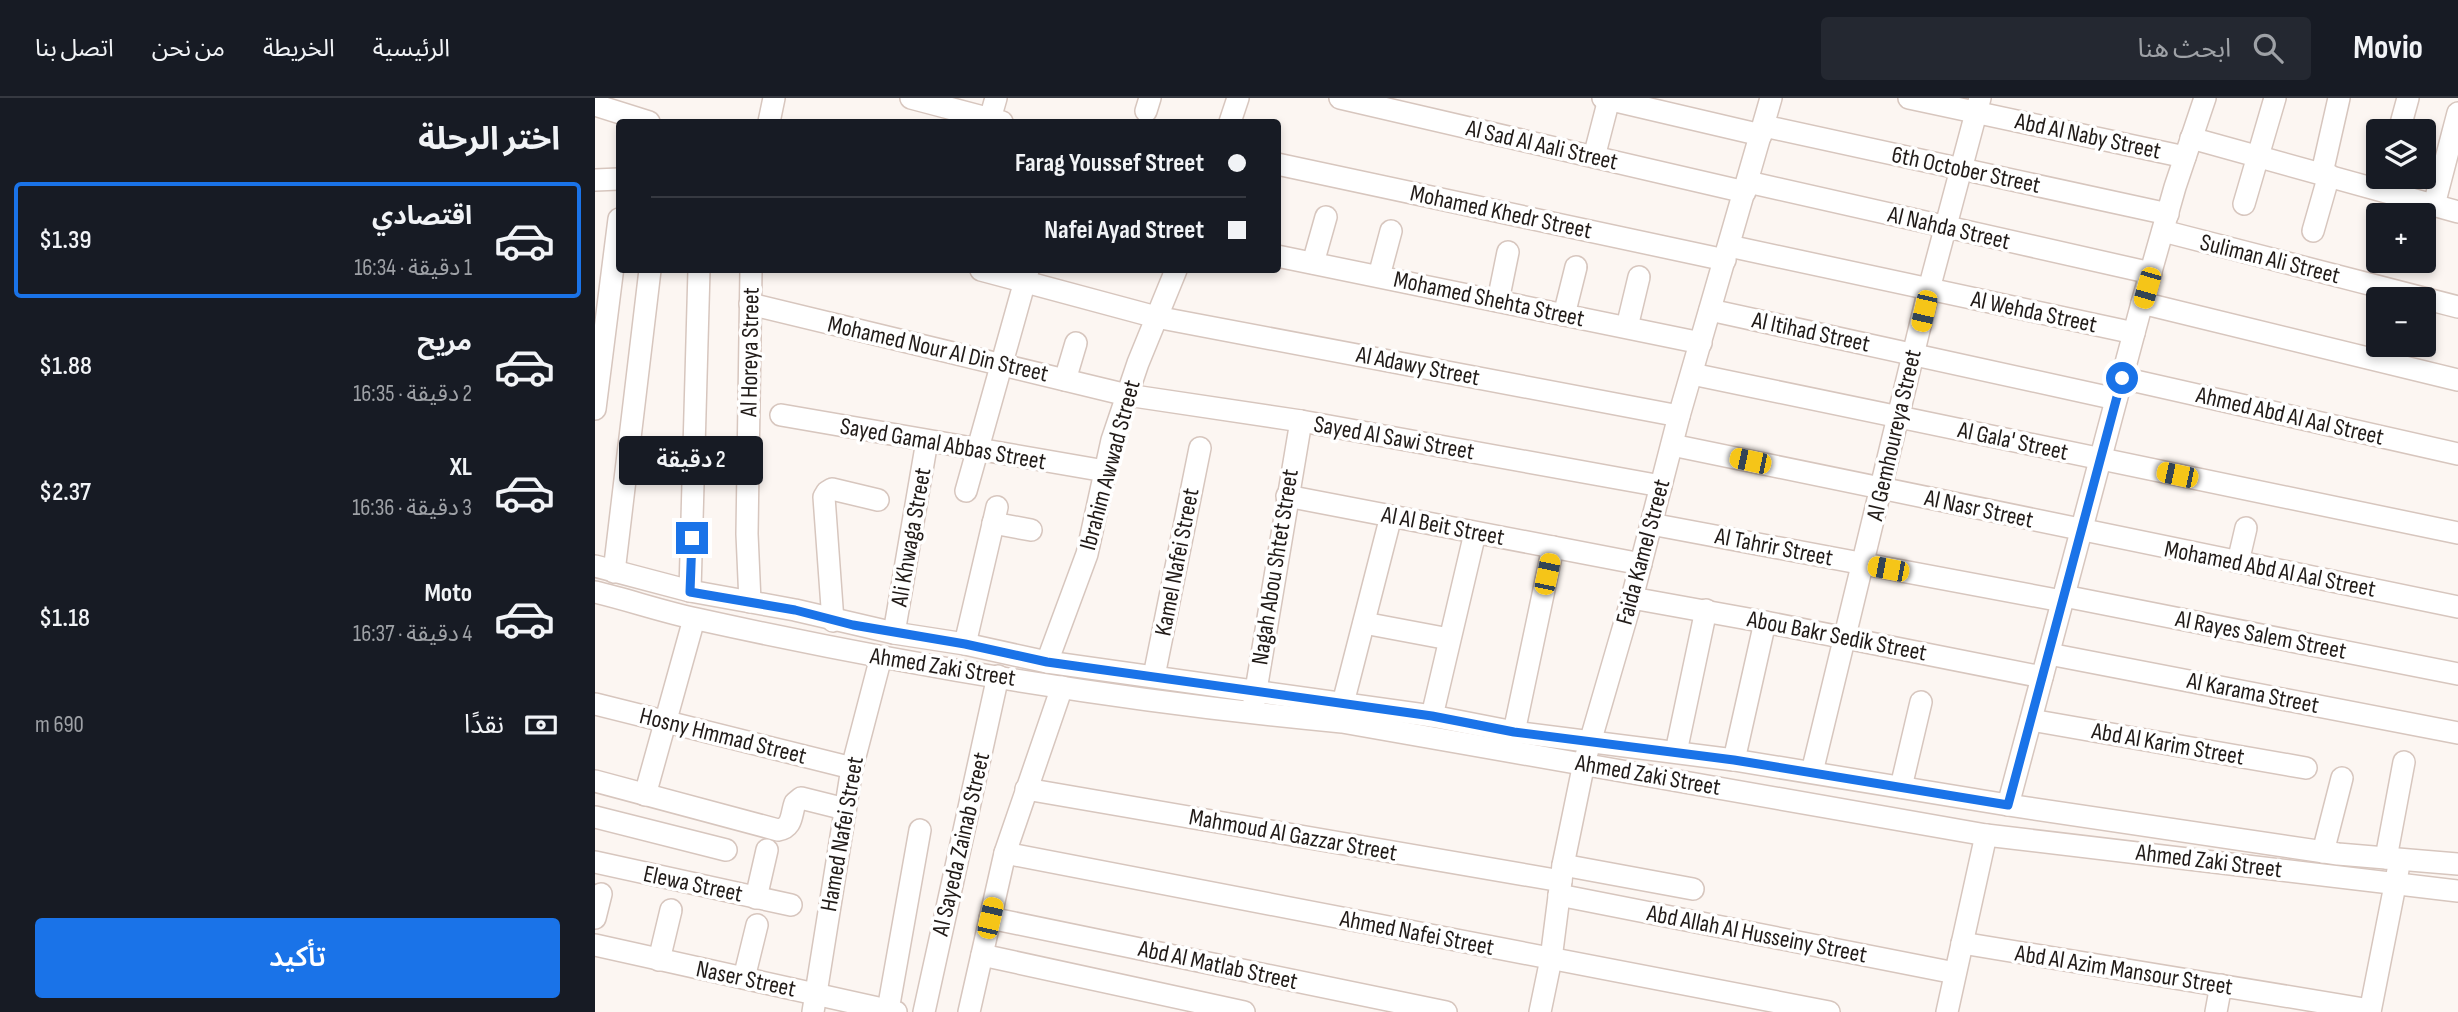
<!DOCTYPE html>
<html lang="ar">
<head>
<meta charset="utf-8">
<style>
  :root { --surface:#171b24; --page:#242831; --text:#f1f3f6; --muted:#9ea1a6; --line:#363941; --accent:#1a73e8 }
  body { margin:0; font-family:"Sofia Sans Condensed","Noto Sans Arabic",sans-serif; background:var(--page); color:var(--text); direction:rtl; height:100vh; display:flex; flex-direction:column; font-size:26px; white-space:nowrap }
  * { box-sizing:border-box; margin:0 }
  p { font-size:23px; color:var(--muted) }
  .icon { flex:none; width:38px; height:38px; fill:none; stroke:currentColor; stroke-width:2; stroke-linecap:round; stroke-linejoin:round }
  .map { position:relative; flex:1; overflow:hidden; direction:ltr }
  .side { display:flex; flex-direction:column; background:var(--surface); width:595px }
  .side>* { flex:none }
  .hud { position:absolute; left:21px; top:21px; width:665px; height:154px; border-radius:7px; box-shadow:0 4px 10px #0003; direction:rtl; display:grid; align-content:center; height:154px; padding:0 35px; background:var(--surface) }
  .tools { position:absolute; left:1771px; top:21px; display:grid; gap:14px }
  .tools a { display:grid; place-items:center; width:70px; height:70px; border-radius:7px; background:var(--surface); box-shadow:0 4px 10px #0003; font-size:35px }
  .end { position:absolute; width:32px; height:32px; margin:-16px; border:9px solid #1a73e8; background:#fff; box-shadow:0 0 0 4px #fff }
  .from { border-radius:50% }
  .bubble { position:absolute; height:49px; border-radius:7px; background:var(--surface); box-shadow:0 4px 10px #0003; font-size:23px; font-weight:600; line-height:49px; text-align:center; direction:rtl }
  .car { position:absolute; width:21px; height:42px; margin:-21px -10px; border-radius:9px; box-shadow:0 0 5px 2px #0007; background:linear-gradient(#f5c518 24%,#345 0 40%,#f5c518 0 76%,#345 0 86%,#f5c518 0) }
  .hud b { display:flex; align-items:center; gap:24px; height:66px; font-size:26px }
  .hud b+b { border-top:2px solid var(--line) }
  .hud i { width:18px; height:18px; background:var(--text) }
  ul { padding:0; list-style:none }
  li { display:flex; align-items:center; gap:21px; height:116px; margin:0 14px 10px; padding:0 21px; border:4px solid transparent; border-radius:7px }
  li div { flex:1 }
  li b { display:block; font-size:26px }
  li em { font-style:normal; font-weight:600 }
  li.selected { border-color:var(--accent) }
  li>.icon { width:63px; height:63px; stroke-width:1.5 }
  h2 { padding:0 35px; font-size:32px; line-height:84px }
  .pay { display:flex; align-items:center; gap:18px; height:77px; padding:0 35px; font-size:26px }
  .pay p { margin-inline-start:auto }
  .cta { display:flex; gap:14px; margin-top:auto; padding:14px 35px }
  .cta a { flex:1; height:80px; border-radius:7px; background:var(--accent); color:#fff; font-size:28px; font-weight:600; line-height:80px; text-align:center }
  header { display:flex; align-items:center; gap:42px; box-sizing:border-box; height:98px; padding:0 35px; background:var(--surface); border-bottom:2px solid var(--line) }
  header strong { font-size:33px }
  nav { display:flex; gap:38px; margin-inline-start:auto; font-size:24px }
  .search { width:490px; height:63px; background:var(--page); display:flex; align-items:center; gap:18px; box-sizing:border-box; padding:0 24px; border-radius:7px; color:var(--muted); font-size:26px }
  main { display:flex; flex:1; min-height:0 }
  .map>svg:first-child { display:block }
  .lines { fill:none; stroke-linecap:round; stroke-linejoin:round }
  .minor-casing { stroke:#d7c6be; stroke-width:24 }
  .minor { stroke:#fff; stroke-width:21 }
  .route { stroke:#1a73e8; stroke-width:9 }
  .labels { text-anchor:middle; dominant-baseline:central; stroke-width:7; stroke-linejoin:round; paint-order:stroke }
  .street-label { font-size:24px; fill:#211b18; stroke:#fff }
</style>
</head>
<body>
<header>
<strong>Movio</strong>
<div class="search"><svg class="icon" aria-label="search" viewBox="0 0 24 24"><circle cx="10" cy="10" r="6"/><path d="M15 15l6 6"/></svg>ابحث هنا</div>
<nav><a>الرئيسية</a><a>الخريطة</a><a>من نحن</a><a>اتصل بنا</a></nav>
</header>
<main>
<div class="map">
<svg width="1863" height="914" viewBox="0 0 1863 914">
  <rect width="100%" height="100%" fill="#fcf6f2"/>
  <g class="lines">
    <defs>
      <g id="minor">
        <polyline points="316,0 407,24"/>
        <polyline points="745,0 1150,94"/>
        <polyline points="1008,0 1166,37"/>
        <polyline points="1314,0 1590,59"/>
        <polyline points="0,7 54,24"/>
        <polyline points="551,13 555,0"/>
        <polyline points="395,21 401,0"/>
        <polyline points="174,24 179,0"/>
        <polyline points="635,24 643,0"/>
        <polyline points="1169,28 1573,116"/>
        <polyline points="1804,33 1813,0"/>
        <polyline points="1596,40 1863,114"/>
        <polyline points="999,59 1014,1"/>
        <polyline points="682,66 1130,162"/>
        <polyline points="1727,75 1744,0"/>
        <polyline points="0,82 24,81"/>
        <polyline points="1153,84 1556,175"/>
        <polyline points="1649,106 1680,0"/>
        <polyline points="1839,107 1863,15"/>
        <polyline points="1568,133 1863,209"/>
        <polyline points="1718,133 1734,77"/>
        <polyline points="1134,148 1539,235"/>
        <polyline points="682,158 1106,245"/>
        <polyline points="718,165 731,119"/>
        <polyline points="386,172 561,219 1084,318"/>
        <polyline points="784,178 796,133"/>
        <polyline points="903,203 913,154"/>
        <polyline points="1547,205 1863,282"/>
        <polyline points="155,206 532,297 706,323 1066,388"/>
        <polyline points="1115,212 1521,301"/>
        <polyline points="969,217 981,169"/>
        <polyline points="1032,229 1044,179"/>
        <polyline points="1097,276 1863,435"/>
        <polyline points="1527,280 1863,356"/>
        <polyline points="470,282 481,245"/>
        <polyline points="0,311 24,121"/>
        <polyline points="186,317 510,373"/>
        <polyline points="1077,347 1863,509"/>
        <polyline points="371,393 433,172"/>
        <polyline points="692,398 1046,466"/>
        <polyline points="398,425 436,432"/>
        <polyline points="1056,426 1467,503"/>
        <polyline points="1643,464 1651,430"/>
        <polyline points="0,468 95,493 200,512 299,535 370,546 452,564 837,618 919,634 1139,662 1413,707 1743,756 1863,766"/>
        <polyline points="19,474 55,172"/>
        <polyline points="95,493 104,172"/>
        <path d="M0,494c34,8 68,20 102,27 213,47 428,83 645,103l644,113 472,56"/>
        <polyline points="1469,498 1863,576"/>
        <polyline points="1037,500 1170,524 1447,579"/>
        <polyline points="155,504 152,436 156,172"/>
        <polyline points="238,523 229,399 232,394 237,391 283,402"/>
        <polyline points="769,525 854,541"/>
        <polyline points="299,535 332,343"/>
        <polyline points="370,546 402,409"/>
        <polyline points="1454,556 1863,635"/>
        <polyline points="452,564 492,456 517,342 543,265 581,172"/>
        <polyline points="559,578 605,350"/>
        <polyline points="659,604 706,323"/>
        <polyline points="748,605 796,418"/>
        <polyline points="0,606 257,670"/>
        <polyline points="837,618 880,435"/>
        <polyline points="1436,622 1711,670"/>
        <polyline points="919,634 958,449"/>
        <polyline points="1081,654 1111,512"/>
        <polyline points="1139,662 1170,524"/>
        <polyline points="1217,674 1334,191 1385,0"/>
        <path d="M0,683l183,49c15,-2 13,-16 17,-27l6,-5 44,11"/>
        <polyline points="1306,689 1326,604"/>
        <polyline points="431,691 966,783"/>
        <polyline points="50,697 99,521"/>
        <polyline points="1413,707 1547,205 1580,89 1610,0"/>
        <polyline points="0,719 131,752"/>
        <polyline points="1728,754 1747,680"/>
        <polyline points="410,755 1234,914"/>
        <polyline points="1791,760 1809,664"/>
        <polyline points="0,764 196,807"/>
        <polyline points="968,767 1098,791"/>
        <polyline points="964,797 1360,875"/>
        <polyline points="161,800 172,752"/>
        <polyline points="0,820 6,796"/>
        <polyline points="395,820 851,914"/>
        <polyline points="1367,845 1775,912"/>
        <polyline points="0,847 301,914"/>
        <polyline points="387,857 649,914"/>
        <polyline points="64,862 76,812"/>
        <polyline points="149,880 162,827"/>
        <polyline points="293,912 325,732"/>
        <polyline points="218,914 257,670 286,559"/>
        <polyline points="329,914 403,578"/>
        <polyline points="374,914 410,755 467,589"/>
        <polyline points="945,914 956,861 968,767 989,665 1037,500 1084,318 1176,0"/>
        <polyline points="1352,914 1391,737"/>
        <polyline points="1621,914 1626,887"/>
        <polyline points="1775,914 1803,772"/>
      </g>
    </defs>
    <!-- minor casing -->
    <use href="#minor" class="minor-casing"/>
    <!-- minor -->
    <use href="#minor" class="minor"/>
  </g>
  <g class="lines">
    <!-- route -->
    <polyline class="route" points="97,440 95,494 200,512 258,527 370,546 452,564 837,618 919,634 1139,662 1413,707 1527,280"/>
  </g>
  <g class="labels">
    <!-- street labels -->
    <g class="street-label">
      <text transform="translate(1493 38) rotate(12)">Abd Al Naby Street</text>
      <text transform="translate(947 47) rotate(13)">Al Sad Al Aali Street</text>
      <text transform="translate(1371 72) rotate(12)">6th October Street</text>
      <text transform="translate(906 114) rotate(12)">Mohamed Khedr Street</text>
      <text transform="translate(1354 130) rotate(13)">Al Nahda Street</text>
      <text transform="translate(1675 161) rotate(14)">Suliman Ali Street</text>
      <text transform="translate(894 201) rotate(12)">Mohamed Shehta Street</text>
      <text transform="translate(1439 214) rotate(12)">Al Wehda Street</text>
      <text transform="translate(1216 234) rotate(12)">Al Itihad Street</text>
      <text transform="translate(343 251) rotate(13)">Mohamed Nour Al Din Street</text>
      <text transform="translate(155 254) rotate(-89)">Al Horeya Street</text>
      <text transform="translate(823 268) rotate(11)">Al Adawy Street</text>
      <text transform="translate(1695 318) rotate(13)">Ahmed Abd Al Aal Street</text>
      <text transform="translate(1299 337) rotate(-77)">Al Gemhoureya Street</text>
      <text transform="translate(799 340) rotate(10)">Sayed Al Sawi Street</text>
      <text transform="translate(1418 343) rotate(12)">Al Gala' Street</text>
      <text transform="translate(348 346) rotate(10)">Sayed Gamal Abbas Street</text>
      <text transform="translate(515 367) rotate(-75)">Ibrahim Awwad Street</text>
      <text transform="translate(1384 411) rotate(12)">Al Nasr Street</text>
      <text transform="translate(848 428) rotate(11)">Al Al Beit Street</text>
      <text transform="translate(316 439) rotate(-80)">Ali Khwaga Street</text>
      <text transform="translate(1179 449) rotate(11)">Al Tahrir Street</text>
      <text transform="translate(1048 454) rotate(-75)">Faida Kamel Street</text>
      <text transform="translate(582 464) rotate(-79)">Kamel Nafei Street</text>
      <text transform="translate(680 469) rotate(-81)">Nagah Abou Shtet Street</text>
      <text transform="translate(1675 471) rotate(11)">Mohamed Abd Al Aal Street</text>
      <text transform="translate(1666 537) rotate(11)">Al Rayes Salem Street</text>
      <text transform="translate(1242 538) rotate(11)">Abou Bakr Sedik Street</text>
      <text transform="translate(348 569) rotate(9)">Ahmed Zaki Street</text>
      <text transform="translate(1658 595) rotate(11)">Al Karama Street</text>
      <text transform="translate(128 638) rotate(14)">Hosny Hmmad Street</text>
      <text transform="translate(1573 646) rotate(10)">Abd Al Karim Street</text>
      <text transform="translate(1053 677) rotate(10)">Ahmed Zaki Street</text>
      <text transform="translate(247 736) rotate(-80)">Hamed Nafei Street</text>
      <text transform="translate(698 737) rotate(10)">Mahmoud Al Gazzar Street</text>
      <text transform="translate(366 746) rotate(-77)">Al Sayeda Zainab Street</text>
      <text transform="translate(1614 763) rotate(7)">Ahmed Zaki Street</text>
      <text transform="translate(98 786) rotate(12)">Elewa Street</text>
      <text transform="translate(822 835) rotate(11)">Ahmed Nafei Street</text>
      <text transform="translate(1162 836) rotate(11)">Abd Allah Al Husseiny Street</text>
      <text transform="translate(623 867) rotate(12)">Abd Al Matlab Street</text>
      <text transform="translate(1529 872) rotate(9)">Abd Al Azim Mansour Street</text>
      <text transform="translate(151 881) rotate(12)">Naser Street</text>
    </g>
  </g>
</svg>
<div class="tools">
<a><svg class="icon" aria-label="layers" viewBox="0 0 24 24"><path d="M12 4l9 5-9 5-9-5zM3 14l9 5 9-5"/></svg></a>
<a>+</a>
<a>−</a>
</div>
<i class="end from" style="left:1527px;top:280px"></i>
<i class="end" style="left:97px;top:440px"></i>
<div class="bubble" style="left:24px;top:338px;width:144px">2 دقيقة</div>
<i class="car" style="left:1552px;top:190px;rotate:196deg"></i>
<i class="car" style="left:1329px;top:213px;rotate:193deg"></i>
<i class="car" style="left:1155px;top:363px;rotate:282deg"></i>
<i class="car" style="left:1582px;top:377px;rotate:282deg"></i>
<i class="car" style="left:1293px;top:471px;rotate:281deg"></i>
<i class="car" style="left:952px;top:476px;rotate:12deg"></i>
<i class="car" style="left:395px;top:820px;rotate:13deg"></i>
<div class="hud">
<b><i class="from"></i>Farag Youssef Street</b>
<b><i></i>Nafei Ayad Street</b>
</div>
</div>
<section class="side">
<h2>اختر الرحلة</h2>
<ul>
<li class="selected"><svg class="icon" aria-label="car" viewBox="0 0 24 24"><path d="M5 17H2v-5l4-1 3-4h7l3 4 3 1v5h-3M9 17h6M6 11h13"/><circle cx="7" cy="17" r="2"/><circle cx="17" cy="17" r="2"/></svg><div><b>اقتصادي</b><p>1 دقيقة · 16:34</p></div><em>$1.39</em></li>
<li><svg class="icon" aria-label="car" viewBox="0 0 24 24"><path d="M5 17H2v-5l4-1 3-4h7l3 4 3 1v5h-3M9 17h6M6 11h13"/><circle cx="7" cy="17" r="2"/><circle cx="17" cy="17" r="2"/></svg><div><b>مريح</b><p>2 دقيقة · 16:35</p></div><em>$1.88</em></li>
<li><svg class="icon" aria-label="car" viewBox="0 0 24 24"><path d="M5 17H2v-5l4-1 3-4h7l3 4 3 1v5h-3M9 17h6M6 11h13"/><circle cx="7" cy="17" r="2"/><circle cx="17" cy="17" r="2"/></svg><div><b>XL</b><p>3 دقيقة · 16:36</p></div><em>$2.37</em></li>
<li><svg class="icon" aria-label="car" viewBox="0 0 24 24"><path d="M5 17H2v-5l4-1 3-4h7l3 4 3 1v5h-3M9 17h6M6 11h13"/><circle cx="7" cy="17" r="2"/><circle cx="17" cy="17" r="2"/></svg><div><b>Moto</b><p>4 دقيقة · 16:37</p></div><em>$1.18</em></li>
</ul>
<div class="pay"><svg class="icon" aria-label="cash" viewBox="0 0 24 24"><path d="M3 7h18v10H3z"/><circle cx="12" cy="12" r="2"/></svg>نقدًا<p>690 m</p></div>
<div class="cta"><a>تأكيد</a></div>
</section>
</main>
</body>
</html>
